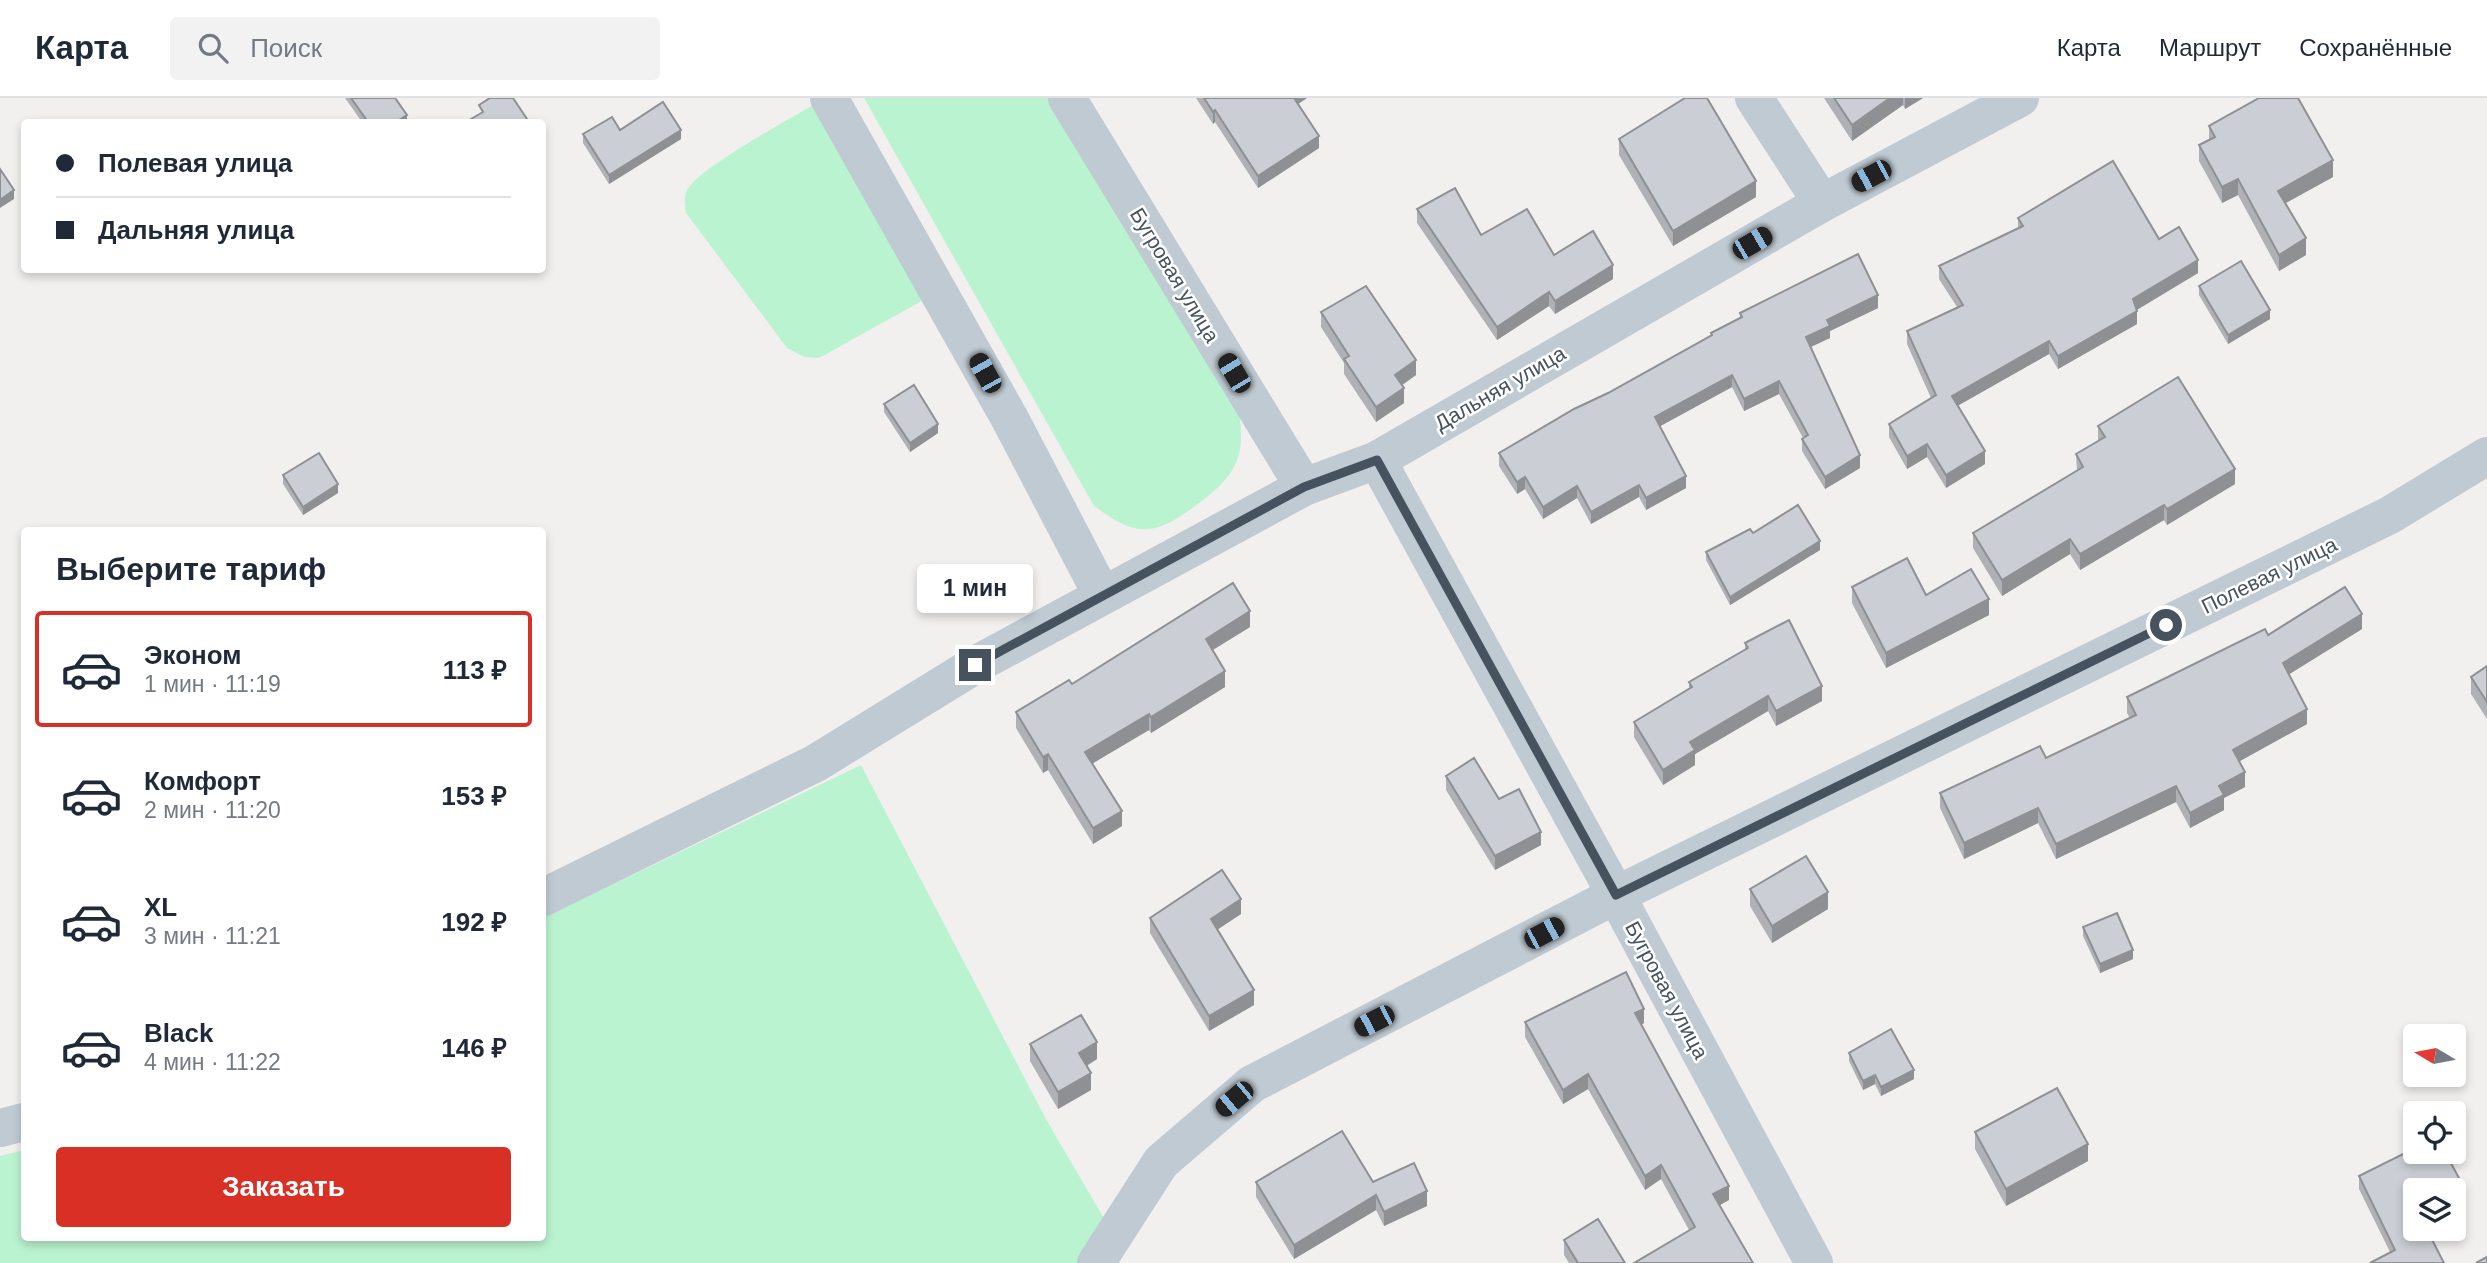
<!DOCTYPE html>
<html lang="ru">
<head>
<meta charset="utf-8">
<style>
  :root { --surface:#fff; --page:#f2f2f3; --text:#1f2937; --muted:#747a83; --line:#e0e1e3; --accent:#d93025 }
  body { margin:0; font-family:Arial,sans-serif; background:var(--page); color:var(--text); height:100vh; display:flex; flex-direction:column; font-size:26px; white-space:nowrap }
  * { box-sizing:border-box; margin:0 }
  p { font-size:23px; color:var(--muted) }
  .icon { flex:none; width:38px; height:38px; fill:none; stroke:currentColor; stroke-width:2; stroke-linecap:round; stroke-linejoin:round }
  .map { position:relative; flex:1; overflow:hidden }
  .panel { position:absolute; left:21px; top:429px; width:525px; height:714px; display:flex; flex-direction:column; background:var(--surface); border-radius:7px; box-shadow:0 4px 10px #0003 }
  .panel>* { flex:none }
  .banner { position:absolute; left:21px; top:21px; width:525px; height:154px; border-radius:7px; box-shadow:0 4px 10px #0003; display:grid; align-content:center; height:154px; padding:0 35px; background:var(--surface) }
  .needle { width:46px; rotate:280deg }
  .controls { position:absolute; left:2403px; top:926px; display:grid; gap:14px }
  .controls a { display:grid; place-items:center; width:63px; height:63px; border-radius:7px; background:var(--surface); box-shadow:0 4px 10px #0003; font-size:35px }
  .end { position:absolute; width:32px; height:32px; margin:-16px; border:9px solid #46535f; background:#fff; box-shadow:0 0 0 4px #fff }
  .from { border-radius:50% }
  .bubble { position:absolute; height:49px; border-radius:7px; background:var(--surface); box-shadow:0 4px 10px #0003; font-size:23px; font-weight:700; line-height:49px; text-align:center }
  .car { position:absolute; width:21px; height:42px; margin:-21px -10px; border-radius:9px; box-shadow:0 0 5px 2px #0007; background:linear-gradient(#222 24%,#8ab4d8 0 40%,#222 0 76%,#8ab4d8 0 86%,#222 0) }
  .banner b { display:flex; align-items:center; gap:24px; height:66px; font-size:26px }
  .banner b+b { border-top:2px solid var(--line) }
  .banner i { width:18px; height:18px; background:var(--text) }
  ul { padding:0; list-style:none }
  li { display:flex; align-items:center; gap:21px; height:116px; margin:0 14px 10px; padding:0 21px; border:4px solid transparent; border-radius:7px }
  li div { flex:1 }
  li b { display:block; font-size:26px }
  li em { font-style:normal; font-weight:700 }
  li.current { border-color:var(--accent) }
  li>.icon { width:63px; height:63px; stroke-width:1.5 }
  h2 { padding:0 35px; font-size:32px; line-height:84px }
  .primary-button { display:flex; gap:14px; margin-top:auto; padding:14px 35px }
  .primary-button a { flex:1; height:80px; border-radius:7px; background:var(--accent); color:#fff; font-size:28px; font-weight:700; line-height:80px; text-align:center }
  header { display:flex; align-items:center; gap:42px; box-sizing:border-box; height:98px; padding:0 35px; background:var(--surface); border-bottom:2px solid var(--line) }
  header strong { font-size:33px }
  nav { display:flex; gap:38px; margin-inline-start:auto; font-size:24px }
  .search { width:490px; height:63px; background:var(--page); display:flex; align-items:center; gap:18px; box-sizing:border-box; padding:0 24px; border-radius:7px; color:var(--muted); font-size:26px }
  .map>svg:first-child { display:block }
  .green { fill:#baf3d0 }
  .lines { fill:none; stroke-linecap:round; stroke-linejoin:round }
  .minor { stroke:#bfcad2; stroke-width:38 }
  .wall { fill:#afb1b6 }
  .shaded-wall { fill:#8e9094 }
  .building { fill:#cbced4; stroke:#8e9094; stroke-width:2 }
  .route { stroke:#46535f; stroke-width:9 }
  .labels { text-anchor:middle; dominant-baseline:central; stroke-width:5; stroke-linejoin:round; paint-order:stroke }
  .street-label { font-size:21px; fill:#46535f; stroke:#fff }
</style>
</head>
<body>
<header>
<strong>Карта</strong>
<div class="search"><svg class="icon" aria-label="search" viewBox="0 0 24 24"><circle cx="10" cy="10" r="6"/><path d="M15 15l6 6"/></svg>Поиск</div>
<nav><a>Карта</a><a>Маршрут</a><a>Сохранённые</a></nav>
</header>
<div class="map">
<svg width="2487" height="1165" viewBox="0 0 2487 1165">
  <rect width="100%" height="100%" fill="#f2efef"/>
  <!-- green -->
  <g class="green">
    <path d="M864,0h196l177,302c11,58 1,75 -46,109 -13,9 -27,19 -43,20 -21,2 -38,-12 -54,-23z"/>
    <path d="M818,4l109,196 -108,60 -15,-1 -17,-9 -101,-135c-1,-8 -3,-19 3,-26 17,-23 101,-68 129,-85z"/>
    <polygon points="861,667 1047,1023 1109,1129 1088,1165 0,1165 0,1058 24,1052 24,1139 542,1139 543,820"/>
  </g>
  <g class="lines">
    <!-- minor -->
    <g class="minor">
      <polyline points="829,0 1010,321 1102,497"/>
      <polyline points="1067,0 1304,389"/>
      <polyline points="1754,0 1822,105"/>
      <polyline points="1377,362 1616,797 1814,1165"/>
      <polyline points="542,800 816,665 975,567 1304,389 1377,362 1822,105 2020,0"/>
      <polyline points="0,1030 24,1024"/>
      <polyline points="1096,1165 1161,1064 1252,986 1616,797 2390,417 2487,358"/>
    </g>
  </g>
  <!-- wall -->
  <g class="wall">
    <polygon points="345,0 395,0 407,24 362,24"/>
    <polygon points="1196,0 1307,0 1298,6 1319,50 1258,90 1215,24 1213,26"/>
    <polygon points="1824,0 1923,0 1905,11 1903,7 1852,43"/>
    <polygon points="2209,28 2333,79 2286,105 2306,157 2279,173 2238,97 2222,105 2199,63 2199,47 2209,42"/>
    <polygon points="620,32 681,41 609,86 583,45 583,36"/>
    <polygon points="1619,41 1756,99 1673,148 1619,57"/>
    <polygon points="1417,111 1481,137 1554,157 1613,181 1555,216 1549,208 1497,242 1417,125"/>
    <polygon points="2018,120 2159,141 2198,175 2137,212 2137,226 2058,271 2049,256 1957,308 1985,366 1946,390 1927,359 1907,371 1889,339 1889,326 1931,300 1907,246 1907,233 1957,209 1939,181 1939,168 2018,130"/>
    <polygon points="2199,188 2270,221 2228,246 2199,197"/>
    <polygon points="1878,210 1830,233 1830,240 1811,249 1860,370 1825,391 1802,353 1802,341 1803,340 1779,296 1744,313 1732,289 1660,328 1686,390 1646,412 1639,399 1591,426 1577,400 1543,421 1525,391 1517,396 1499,368 1499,355 1711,238 1711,235 1740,220 1740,215"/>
    <polygon points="1321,214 1416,277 1402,287 1404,305 1376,324 1344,276 1344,265 1321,229"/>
    <polygon points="884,306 938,335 910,354 884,314"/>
    <polygon points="2098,328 2235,386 2167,427 2164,422 2080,472 2070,456 2002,498 1973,450 1973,435 2077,373 2076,356 2098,343"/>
    <polygon points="283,377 338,395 303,417 283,386"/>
    <polygon points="1753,435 1820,452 1730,507 1706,462 1706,454"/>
    <polygon points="1852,489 1926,497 1989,517 1886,570 1852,505"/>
    <polygon points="1250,529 1213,552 1225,589 1151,635 1149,632 1092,665 1122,728 1093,746 1048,672 1043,675 1016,630 1016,614 1072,586"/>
    <polygon points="2362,531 2289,576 2307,626 2239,663 2245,689 2224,700 2224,712 2190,730 2176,704 2056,761 2038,725 1964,761 1940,710 1940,695 2046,660 2130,620 2127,615 2127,599 2268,537"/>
    <polygon points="1745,545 1822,603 1776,628 1768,613 1695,656 1695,667 1663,687 1634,639 1634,624 1689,591 1689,584 1745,552"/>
    <polygon points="2487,568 2487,621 2471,596 2471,579"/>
    <polygon points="1446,678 1499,701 1541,747 1495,772 1446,692"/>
    <polygon points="1750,791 1828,811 1772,845 1750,808"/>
    <polygon points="1241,816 1217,831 1254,907 1209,933 1150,835 1150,820"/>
    <polygon points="2083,829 2133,861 2100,875 2083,838"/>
    <polygon points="1525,924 1644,925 1641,927 1729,1102 1719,1107 1753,1165 1689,1132 1661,1081 1645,1092 1588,991 1563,1006 1525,939"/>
    <polygon points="1030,946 1097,961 1087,968 1091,992 1058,1011 1030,963"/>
    <polygon points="1849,955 1914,981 1881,998 1875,986 1863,992 1849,963"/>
    <polygon points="1975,1034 2088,1063 2006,1108 1975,1051"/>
    <polygon points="2359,1078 2459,1093 2415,1092 2415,1130 2444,1165 2390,1154 2359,1091"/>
    <polygon points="1256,1084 1373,1084 1427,1108 1384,1128 1376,1112 1294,1161 1256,1099"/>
    <polygon points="1564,1142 1625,1165 1569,1165 1564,1157"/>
  </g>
  <!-- shaded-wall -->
  <g class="shaded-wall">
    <polygon points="1292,0 1307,0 1292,10"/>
    <polygon points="1890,0 1903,0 1903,7 1852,43 1852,27"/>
    <polygon points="1905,0 1923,0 1905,11"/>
    <polygon points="1215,12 1215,24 1213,26 1213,14"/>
    <polygon points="407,17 407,24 396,24"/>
    <polygon points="681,32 681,41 609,86 609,77"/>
    <polygon points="1319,38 1319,50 1258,90 1258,78"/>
    <polygon points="2333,62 2333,79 2278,109 2278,93"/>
    <polygon points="2238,81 2238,97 2222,105 2222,89"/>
    <polygon points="1756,83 1756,99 1673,148 1673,133"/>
    <polygon points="14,92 14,101 0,110 0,102"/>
    <polygon points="2306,140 2306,157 2279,173 2279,157"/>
    <polygon points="2198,162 2198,175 2133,214 2133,201"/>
    <polygon points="1613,167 1613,181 1555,216 1555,203"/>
    <polygon points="1549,194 1549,208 1497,242 1497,229"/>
    <polygon points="1878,197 1878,210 1830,233 1830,240 1806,251 1806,239 1827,222"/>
    <polygon points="2270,212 2270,221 2228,246 2228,237"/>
    <polygon points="2137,213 2137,226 2058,271 2058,258"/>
    <polygon points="2049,243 2049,256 1952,311 1952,298"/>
    <polygon points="1416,262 1416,277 1395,292 1395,277"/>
    <polygon points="1732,277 1732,289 1655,331 1655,319"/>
    <polygon points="1779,283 1779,296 1744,313 1744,301"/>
    <polygon points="1404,290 1404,305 1376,324 1376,309"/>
    <polygon points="938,326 938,335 910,354 910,345"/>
    <polygon points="1927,346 1927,359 1907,371 1907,358"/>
    <polygon points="1985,353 1985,366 1946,390 1946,377"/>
    <polygon points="1860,357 1860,370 1825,391 1825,379"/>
    <polygon points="2235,371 2235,386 2167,427 2167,411"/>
    <polygon points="1686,378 1686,390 1646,412 1646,400"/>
    <polygon points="1525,379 1525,391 1517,396 1517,384"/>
    <polygon points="338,386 338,395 303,417 303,409"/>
    <polygon points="1639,387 1639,399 1591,426 1591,414"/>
    <polygon points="1577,388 1577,400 1543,421 1543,409"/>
    <polygon points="2164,407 2164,422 2080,472 2080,456"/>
    <polygon points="2070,441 2070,456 2002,498 2002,482"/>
    <polygon points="1820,443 1820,452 1730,507 1730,499"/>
    <polygon points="1989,501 1989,517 1886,570 1886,555"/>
    <polygon points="1250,513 1250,529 1206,556 1206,541"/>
    <polygon points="2362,516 2362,531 2283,580 2283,565"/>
    <polygon points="1225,573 1225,589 1151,635 1151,619"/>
    <polygon points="1822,588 1822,603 1776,628 1776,613"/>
    <polygon points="1768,598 1768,613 1695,656 1695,667 1663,687 1663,672 1690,644"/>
    <polygon points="2307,611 2307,626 2233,667 2233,652"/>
    <polygon points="1149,616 1149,632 1085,670 1085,654"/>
    <polygon points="1048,656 1048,672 1043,675 1043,659"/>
    <polygon points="2245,674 2245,689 2224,700 2224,712 2190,730 2190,715 2219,688"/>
    <polygon points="2176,688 2176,704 2056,761 2056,746"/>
    <polygon points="2038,710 2038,725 1964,761 1964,745"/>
    <polygon points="1122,713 1122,728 1093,746 1093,730"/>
    <polygon points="1541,734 1541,747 1495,772 1495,758"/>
    <polygon points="1828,794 1828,811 1772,845 1772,828"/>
    <polygon points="1241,801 1241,816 1211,836 1211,821"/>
    <polygon points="2133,852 2133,861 2100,875 2100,866"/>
    <polygon points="1254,892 1254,907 1209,933 1209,918"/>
    <polygon points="1644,911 1644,925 1635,930 1635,915"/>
    <polygon points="1097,944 1097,961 1079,972 1079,955"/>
    <polygon points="1914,972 1914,981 1881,998 1881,989"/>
    <polygon points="1091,975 1091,992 1058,1011 1058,994"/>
    <polygon points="1588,976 1588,991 1563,1006 1563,992"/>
    <polygon points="1875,977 1875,986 1863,992 1863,983"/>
    <polygon points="2088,1046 2088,1063 2006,1108 2006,1091"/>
    <polygon points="1661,1067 1661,1081 1645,1092 1645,1078"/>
    <polygon points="2459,1080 2459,1093 2454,1096 2454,1092 2438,1092"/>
    <polygon points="1729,1088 1729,1102 1713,1111 1713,1096"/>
    <polygon points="1427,1093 1427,1108 1384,1128 1384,1114"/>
    <polygon points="1376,1097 1376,1112 1294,1161 1294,1147"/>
  </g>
  <!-- building -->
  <g class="building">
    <polygon points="351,0 395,0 407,17 396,24 368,24"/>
    <polygon points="490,0 513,0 529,24 466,24 483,14 479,7"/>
    <polygon points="1204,0 1294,0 1319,38 1258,78 1215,12 1213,14"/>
    <polygon points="1685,0 1707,0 1756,83 1673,133 1619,41"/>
    <polygon points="1834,0 1890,0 1852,27"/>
    <polygon points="2259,0 2298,0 2333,62 2278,93 2306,140 2279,157 2238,81 2222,89 2199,47 2215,39 2209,28"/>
    <polygon points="663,4 681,32 609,77 583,36 612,19 620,32"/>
    <polygon points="2113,63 2159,141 2179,129 2198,162 2133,201 2137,213 2058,258 2049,243 1952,298 1985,353 1946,377 1927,346 1907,358 1889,326 1936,297 1907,233 1963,207 1939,168 2023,128 2018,120"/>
    <polygon points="0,71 14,92 0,102"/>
    <polygon points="1455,90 1481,137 1527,111 1554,157 1593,133 1613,167 1555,203 1549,194 1497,229 1417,111"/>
    <polygon points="1858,156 1878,197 1827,222 1830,228 1806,239 1860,357 1825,379 1802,341 1808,337 1779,283 1744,301 1732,277 1655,319 1686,378 1646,400 1639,387 1591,414 1577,388 1543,409 1525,379 1517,384 1499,355 1574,311 1608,295 1712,237 1711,235 1742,219 1740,215"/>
    <polygon points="2241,163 2270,212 2228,237 2199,188"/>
    <polygon points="1366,188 1416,262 1395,277 1404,290 1376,309 1344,261 1349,258 1321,214"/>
    <polygon points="2178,279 2235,371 2167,411 2164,407 2080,456 2070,441 2002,482 1973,435 2083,369 2076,356 2105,339 2098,328"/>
    <polygon points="914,287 938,326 910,345 884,306"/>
    <polygon points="319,355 338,386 303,409 283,377"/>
    <polygon points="1798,407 1820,443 1730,499 1706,454 1750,431 1753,435"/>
    <polygon points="1907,460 1926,497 1971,471 1989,501 1886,555 1852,489"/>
    <polygon points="1233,485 1250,513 1206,541 1225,573 1151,619 1149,616 1085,654 1122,713 1093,730 1048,656 1043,659 1016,614 1069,582 1072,586"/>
    <polygon points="2345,489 2362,516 2283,565 2307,611 2233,652 2245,674 2219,688 2224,697 2190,715 2176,688 2056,746 2038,710 1964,745 1940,695 2040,648 2046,660 2136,617 2127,599 2265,531 2268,537"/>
    <polygon points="1789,522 1822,588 1776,613 1768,598 1690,644 1695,652 1663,672 1634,624 1692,589 1689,584 1748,550 1745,545"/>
    <polygon points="2487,568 2487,604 2471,579"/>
    <polygon points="1474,660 1499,701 1519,691 1541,734 1495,758 1446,678"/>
    <polygon points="1806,758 1828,794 1772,828 1750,791"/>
    <polygon points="1222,772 1241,801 1211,821 1254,892 1209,918 1150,820"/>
    <polygon points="2117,815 2133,852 2100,866 2083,829"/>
    <polygon points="1626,874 1644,911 1635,915 1729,1088 1713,1096 1753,1165 1634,1165 1695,1129 1661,1067 1645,1078 1588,976 1563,992 1525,924"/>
    <polygon points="1081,917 1097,944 1079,955 1091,975 1058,994 1030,946"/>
    <polygon points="1891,931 1914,972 1881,989 1875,977 1863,983 1849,955"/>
    <polygon points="2057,990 2088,1046 2006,1091 1975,1034"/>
    <polygon points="1342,1033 1373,1084 1414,1065 1427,1093 1384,1114 1376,1097 1294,1147 1256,1084"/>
    <polygon points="2415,1050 2415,1054 2445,1054 2459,1080 2438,1092 2415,1092 2415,1105 2413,1106 2415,1109 2415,1130 2426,1130 2444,1165 2370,1165 2395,1152 2359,1078"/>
    <polygon points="1598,1121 1625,1165 1578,1165 1564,1142"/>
    <polygon points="2487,1159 2487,1165 2476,1165"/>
  </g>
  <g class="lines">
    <!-- route -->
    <polyline class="route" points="975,567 1304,389 1377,362 1616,797 2166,527"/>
  </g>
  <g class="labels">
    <!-- street labels -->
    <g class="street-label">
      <text transform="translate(1175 177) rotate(59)">Бугровая улица</text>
      <text transform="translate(1500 290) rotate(-30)">Дальняя улица</text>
      <text transform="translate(2269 477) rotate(-26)">Полевая улица</text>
      <text transform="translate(1667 892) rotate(62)">Бугровая улица</text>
    </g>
  </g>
</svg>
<div class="controls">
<a><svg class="needle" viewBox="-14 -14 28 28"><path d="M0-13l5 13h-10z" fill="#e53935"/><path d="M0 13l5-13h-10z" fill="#747a83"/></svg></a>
<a><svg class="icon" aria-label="locate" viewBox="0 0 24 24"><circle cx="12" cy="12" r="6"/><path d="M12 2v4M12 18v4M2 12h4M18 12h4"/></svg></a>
<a><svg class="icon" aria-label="layers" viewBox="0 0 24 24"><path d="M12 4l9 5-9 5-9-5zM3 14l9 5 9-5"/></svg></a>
</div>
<i class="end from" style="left:2166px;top:527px"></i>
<i class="end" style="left:975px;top:567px"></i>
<div class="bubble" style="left:917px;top:466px;width:116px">1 мин</div>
<i class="car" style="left:1871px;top:78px;rotate:242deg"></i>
<i class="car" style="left:1752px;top:145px;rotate:60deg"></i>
<i class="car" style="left:985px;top:275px;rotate:331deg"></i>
<i class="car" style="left:1234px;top:275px;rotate:329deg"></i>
<i class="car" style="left:1544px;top:835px;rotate:62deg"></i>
<i class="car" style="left:1374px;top:923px;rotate:243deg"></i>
<i class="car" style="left:1234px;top:1001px;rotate:230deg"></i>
<div class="banner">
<b><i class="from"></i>Полевая улица</b>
<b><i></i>Дальняя улица</b>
</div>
<section class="panel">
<h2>Выберите тариф</h2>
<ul>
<li class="current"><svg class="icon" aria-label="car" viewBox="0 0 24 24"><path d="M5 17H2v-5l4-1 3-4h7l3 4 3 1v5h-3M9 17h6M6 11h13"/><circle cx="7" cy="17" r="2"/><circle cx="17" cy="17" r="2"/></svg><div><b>Эконом</b><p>1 мин · 11:19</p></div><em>113 ₽</em></li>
<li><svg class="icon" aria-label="car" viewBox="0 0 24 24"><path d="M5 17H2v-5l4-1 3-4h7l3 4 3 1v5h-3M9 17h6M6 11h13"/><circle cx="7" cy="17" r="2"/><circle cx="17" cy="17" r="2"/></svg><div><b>Комфорт</b><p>2 мин · 11:20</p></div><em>153 ₽</em></li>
<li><svg class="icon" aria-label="car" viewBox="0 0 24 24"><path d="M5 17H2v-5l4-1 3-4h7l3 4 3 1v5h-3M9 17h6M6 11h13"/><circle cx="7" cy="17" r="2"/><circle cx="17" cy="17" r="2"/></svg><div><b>XL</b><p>3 мин · 11:21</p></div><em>192 ₽</em></li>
<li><svg class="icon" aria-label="car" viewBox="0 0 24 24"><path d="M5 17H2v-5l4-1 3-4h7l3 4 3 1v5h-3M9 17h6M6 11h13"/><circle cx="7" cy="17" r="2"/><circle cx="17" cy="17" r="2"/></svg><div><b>Black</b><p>4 мин · 11:22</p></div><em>146 ₽</em></li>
</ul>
<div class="primary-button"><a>Заказать</a></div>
</section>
</div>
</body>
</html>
